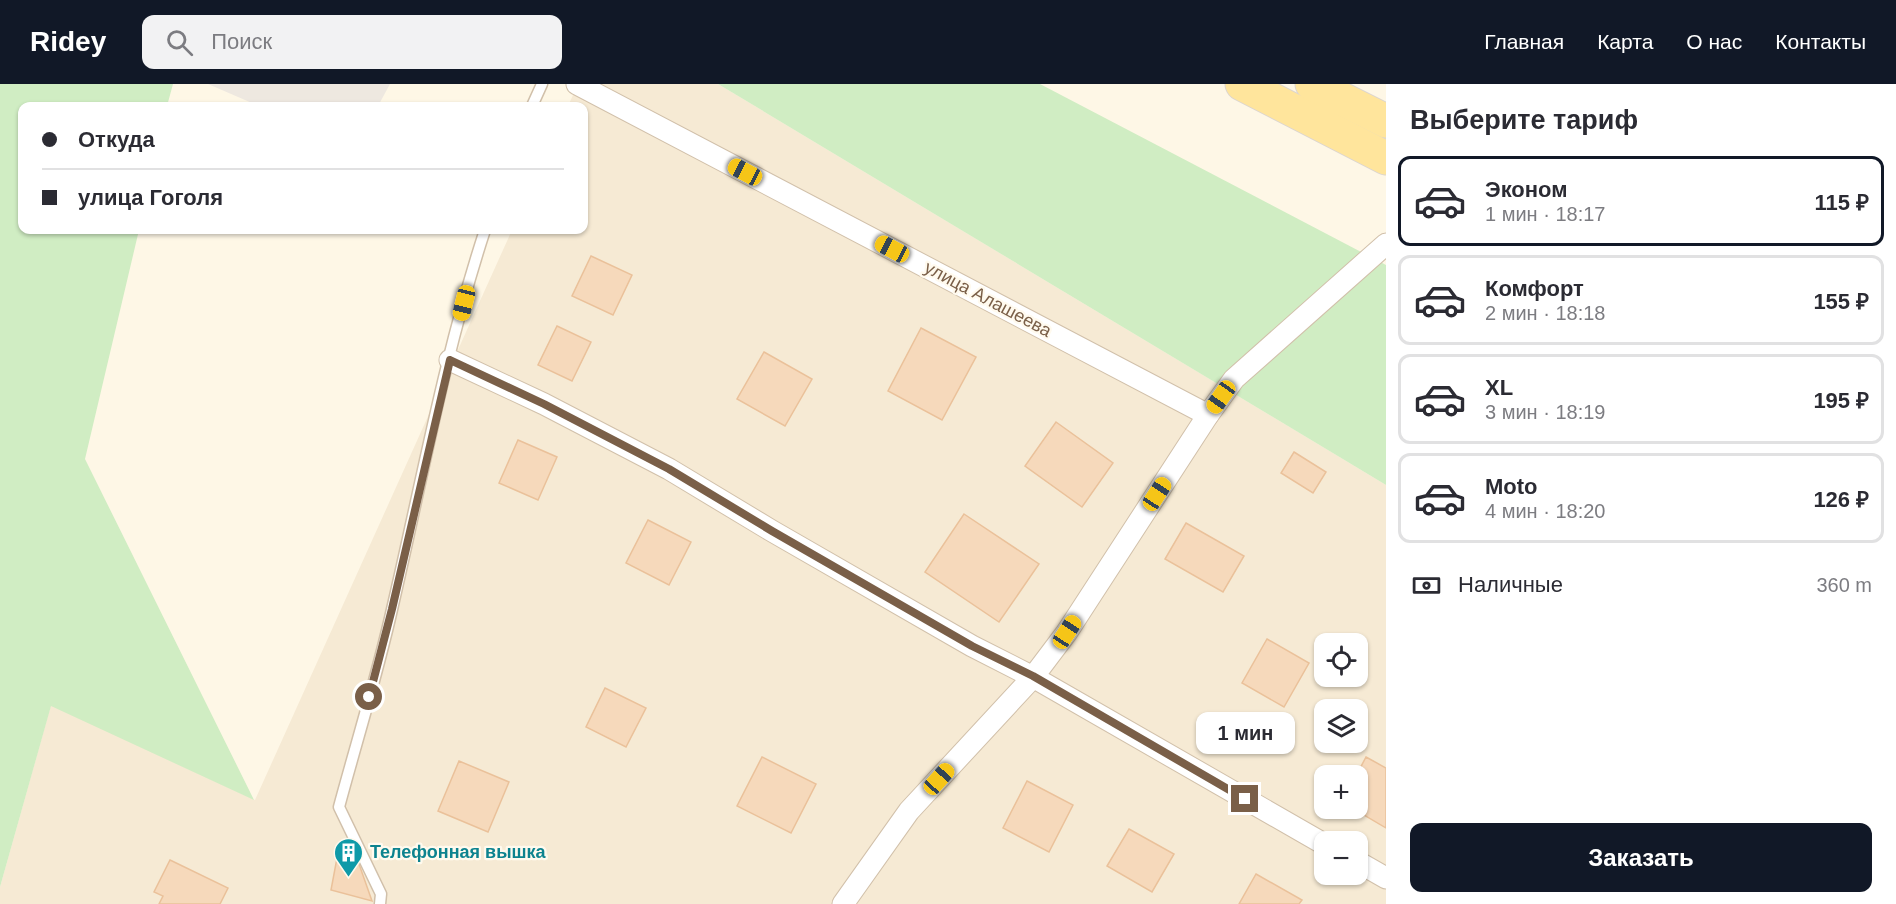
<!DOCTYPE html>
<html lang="ru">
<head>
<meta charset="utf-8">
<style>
  :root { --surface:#fff; --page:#f2f2f3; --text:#2b2b33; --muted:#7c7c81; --line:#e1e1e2; --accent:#111827 }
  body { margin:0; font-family:Arial,sans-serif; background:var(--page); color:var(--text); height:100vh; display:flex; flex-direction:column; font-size:22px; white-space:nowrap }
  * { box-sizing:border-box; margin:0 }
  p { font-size:20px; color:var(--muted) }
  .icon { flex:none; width:33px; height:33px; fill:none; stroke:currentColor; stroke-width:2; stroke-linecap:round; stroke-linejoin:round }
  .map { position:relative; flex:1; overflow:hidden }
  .details { display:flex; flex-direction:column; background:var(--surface); width:510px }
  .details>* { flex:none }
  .guide { position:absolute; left:18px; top:18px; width:570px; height:132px; border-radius:12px; box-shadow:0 2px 4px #0004; display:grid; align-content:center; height:132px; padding:0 24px; background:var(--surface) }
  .tools { position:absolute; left:1314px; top:549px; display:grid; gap:12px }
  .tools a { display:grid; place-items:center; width:54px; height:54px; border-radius:12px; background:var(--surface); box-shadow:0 2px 4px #0004; font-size:30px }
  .end { position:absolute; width:27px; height:27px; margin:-14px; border:8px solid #7a5f48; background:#fff; box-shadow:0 0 0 3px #fff }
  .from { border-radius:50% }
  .bubble { position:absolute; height:42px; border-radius:12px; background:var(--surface); box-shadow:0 2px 4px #0004; font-size:20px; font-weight:700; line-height:42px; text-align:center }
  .car { position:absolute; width:18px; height:36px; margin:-18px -9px; border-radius:8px; box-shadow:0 0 4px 2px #0007; background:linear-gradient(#f5c518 24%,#345 0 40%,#f5c518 0 76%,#345 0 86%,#f5c518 0) }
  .guide b { display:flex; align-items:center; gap:21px; height:57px; font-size:22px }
  .guide b+b { border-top:2px solid var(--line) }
  .guide i { width:15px; height:15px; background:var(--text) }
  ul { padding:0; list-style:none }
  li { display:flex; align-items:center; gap:18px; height:90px; margin:0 12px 9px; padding:0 12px; border:3px solid var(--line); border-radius:12px }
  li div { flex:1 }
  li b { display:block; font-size:22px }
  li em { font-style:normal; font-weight:700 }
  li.active { border-color:var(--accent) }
  li>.icon { width:54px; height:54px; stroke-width:1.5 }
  h2 { padding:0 24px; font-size:27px; line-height:72px }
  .pay { display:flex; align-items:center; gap:15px; height:66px; padding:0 24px; font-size:22px }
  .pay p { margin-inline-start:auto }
  .button { display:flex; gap:12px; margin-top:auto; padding:12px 24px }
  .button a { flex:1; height:69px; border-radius:12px; background:var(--accent); color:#fff; font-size:24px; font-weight:700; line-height:69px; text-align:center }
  header { display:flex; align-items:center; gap:36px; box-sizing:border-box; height:84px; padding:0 30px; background:var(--accent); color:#fff }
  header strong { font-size:28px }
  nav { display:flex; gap:33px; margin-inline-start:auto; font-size:21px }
  .search { width:420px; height:54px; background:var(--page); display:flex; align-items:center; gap:15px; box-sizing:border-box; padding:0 21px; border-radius:12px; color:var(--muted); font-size:22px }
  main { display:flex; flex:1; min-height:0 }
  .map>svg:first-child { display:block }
  .residential { fill:#f6ead4; fill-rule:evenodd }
  .industrial { fill:#eee8e0 }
  .green { fill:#d0edc3 }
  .building { fill:#f6d9bb; stroke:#eac19a; stroke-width:1.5 }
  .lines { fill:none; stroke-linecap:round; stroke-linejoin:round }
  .lane-casing { stroke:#d1c0aa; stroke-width:13 }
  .street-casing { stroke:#d1c0aa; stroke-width:23 }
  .primary-casing { stroke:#dcd5cf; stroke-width:35 }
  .lane { stroke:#fff; stroke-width:10 }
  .street { stroke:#fff; stroke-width:21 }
  .primary { stroke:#ffe59c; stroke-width:33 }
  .route { stroke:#7a5f48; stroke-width:8 }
  .labels { text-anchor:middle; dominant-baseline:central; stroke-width:4.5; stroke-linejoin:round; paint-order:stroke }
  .street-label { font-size:18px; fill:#7a5f48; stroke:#fffaee }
  .culture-label { font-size:18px; font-weight:bold; fill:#0d838f; stroke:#fffaee; text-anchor:start }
</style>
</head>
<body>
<header>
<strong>Ridey</strong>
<div class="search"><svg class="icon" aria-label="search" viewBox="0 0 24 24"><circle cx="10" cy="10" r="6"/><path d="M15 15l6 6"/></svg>Поиск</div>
<nav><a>Главная</a><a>Карта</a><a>О нас</a><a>Контакты</a></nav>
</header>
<main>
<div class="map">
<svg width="1386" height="820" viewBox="0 0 1386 820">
  <rect width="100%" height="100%" fill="#fef7e6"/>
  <!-- residential -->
  <path class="residential" d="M578,0h140l668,401v419h-1386v-17l51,-182 204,95 257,-570h72v-124h-16zM1324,560h34v32h-34zM1324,626h34v32h-34zM1324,692h34v32h-34zM1324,758h34v32h-34z"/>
  <!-- industrial -->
  <polygon class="industrial" points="208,0 390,0 378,22 259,22"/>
  <!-- green -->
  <g class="green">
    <polygon points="0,0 173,0 167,22 22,22 22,146 139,146 85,375 254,716 51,622 0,803"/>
    <polygon points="718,0 1040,0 1386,181 1386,401"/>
  </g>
  <!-- building -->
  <g class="building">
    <polygon points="591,172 632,191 613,231 572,212"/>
    <polygon points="557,242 591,258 572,297 538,281"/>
    <polygon points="921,244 976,273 942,336 888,307"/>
    <polygon points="764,268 812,295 785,342 737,315"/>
    <polygon points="1056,338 1113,379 1082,423 1025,382"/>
    <polygon points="518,356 557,373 538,416 499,399"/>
    <polygon points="1294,368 1326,388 1313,409 1281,389"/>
    <polygon points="964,430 1039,480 999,538 925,488"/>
    <polygon points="648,436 691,458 669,501 626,479"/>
    <polygon points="1186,439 1244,472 1223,508 1165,475"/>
    <polygon points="1267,555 1309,579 1284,623 1242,599"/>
    <polygon points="605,604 646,624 626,663 586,643"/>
    <polygon points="762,673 816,700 791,749 737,722"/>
    <polygon points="1366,673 1386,684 1386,744 1352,724 1358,724 1358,692 1356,692"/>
    <polygon points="459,677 509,698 488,748 438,727"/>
    <polygon points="1027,697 1073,721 1049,768 1003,744"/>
    <polygon points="1129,745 1174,770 1152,808 1107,782"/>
    <polygon points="337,774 359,780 372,817 331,806"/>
    <polygon points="170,776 228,804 220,820 159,820 163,812 154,808"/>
    <polygon points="1256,790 1302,816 1299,820 1239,820"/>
  </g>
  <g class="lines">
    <defs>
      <g id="lane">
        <polyline points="532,22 542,0"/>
        <path d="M380,820l1,-10 -42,-87c18,-67 39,-134 54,-202 29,-125 52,-253 92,-375"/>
      </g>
      <g id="street">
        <polyline points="577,0 1208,331"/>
        <polyline points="450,276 544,320 669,385 772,447 972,562 1033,593 1324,760"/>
        <polyline points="1358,778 1386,794"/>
        <polyline points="843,820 909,727 1033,593 1067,548 1208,331 1234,295 1386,160"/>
      </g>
      <g id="primary">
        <polyline points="1242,0 1386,74"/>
        <polyline points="1312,0 1386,37"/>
      </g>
    </defs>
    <!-- lane casing -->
    <use href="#lane" class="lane-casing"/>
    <!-- street casing -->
    <use href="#street" class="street-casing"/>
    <!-- primary casing -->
    <use href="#primary" class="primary-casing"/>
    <!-- lane -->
    <use href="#lane" class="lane"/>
    <!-- street -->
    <use href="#street" class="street"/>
    <!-- primary -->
    <use href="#primary" class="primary"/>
  </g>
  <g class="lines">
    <!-- route -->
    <polyline class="route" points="369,613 392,525 450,276 544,320 669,385 772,447 972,562 1033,592 1245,715"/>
  </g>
  <!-- icons -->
  <defs>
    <symbol id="building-pin" viewBox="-11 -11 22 30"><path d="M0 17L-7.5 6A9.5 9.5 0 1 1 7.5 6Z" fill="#0f9aa8" stroke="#fffaee"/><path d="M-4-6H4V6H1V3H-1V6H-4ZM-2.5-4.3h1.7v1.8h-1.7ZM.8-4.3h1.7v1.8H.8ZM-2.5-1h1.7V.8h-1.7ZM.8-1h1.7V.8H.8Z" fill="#fff"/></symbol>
  </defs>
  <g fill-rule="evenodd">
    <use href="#building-pin" x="332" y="752" width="33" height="45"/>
  </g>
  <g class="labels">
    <!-- street labels -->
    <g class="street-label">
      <text transform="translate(988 215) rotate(28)">улица Алашеева</text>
    </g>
    <!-- culture labels -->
    <g class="culture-label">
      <text x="370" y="768">Телефонная вышка</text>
    </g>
  </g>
</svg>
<div class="tools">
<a><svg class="icon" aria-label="locate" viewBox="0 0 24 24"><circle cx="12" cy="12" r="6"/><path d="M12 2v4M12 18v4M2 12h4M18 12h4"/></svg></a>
<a><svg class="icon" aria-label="layers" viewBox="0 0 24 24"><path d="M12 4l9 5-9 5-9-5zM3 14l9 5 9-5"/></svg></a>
<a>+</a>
<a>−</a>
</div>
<i class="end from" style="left:369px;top:613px"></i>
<i class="end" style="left:1245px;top:715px"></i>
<div class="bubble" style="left:1196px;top:628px;width:99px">1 мин</div>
<i class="car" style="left:745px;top:88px;rotate:298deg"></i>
<i class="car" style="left:892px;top:165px;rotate:298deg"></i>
<i class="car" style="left:464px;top:219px;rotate:194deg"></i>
<i class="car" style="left:1221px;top:313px;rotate:215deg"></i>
<i class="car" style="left:1157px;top:410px;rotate:33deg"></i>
<i class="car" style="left:1067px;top:548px;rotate:33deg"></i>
<i class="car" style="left:939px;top:695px;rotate:42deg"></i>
<div class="guide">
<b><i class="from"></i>Откуда</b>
<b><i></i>улица Гоголя</b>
</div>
</div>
<section class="details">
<h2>Выберите тариф</h2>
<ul>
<li class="active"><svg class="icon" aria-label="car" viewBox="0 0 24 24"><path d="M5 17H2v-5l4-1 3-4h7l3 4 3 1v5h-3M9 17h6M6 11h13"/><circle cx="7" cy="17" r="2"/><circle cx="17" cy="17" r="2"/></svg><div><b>Эконом</b><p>1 мин · 18:17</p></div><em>115 ₽</em></li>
<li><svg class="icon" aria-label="car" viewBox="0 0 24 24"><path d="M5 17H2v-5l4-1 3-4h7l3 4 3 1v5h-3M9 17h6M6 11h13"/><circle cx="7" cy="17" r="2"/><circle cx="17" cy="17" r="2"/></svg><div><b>Комфорт</b><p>2 мин · 18:18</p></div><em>155 ₽</em></li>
<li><svg class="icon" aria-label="car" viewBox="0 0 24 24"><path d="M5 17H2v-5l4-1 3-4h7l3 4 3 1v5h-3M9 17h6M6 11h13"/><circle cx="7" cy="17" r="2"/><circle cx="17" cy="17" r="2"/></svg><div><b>XL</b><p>3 мин · 18:19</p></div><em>195 ₽</em></li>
<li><svg class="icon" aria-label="car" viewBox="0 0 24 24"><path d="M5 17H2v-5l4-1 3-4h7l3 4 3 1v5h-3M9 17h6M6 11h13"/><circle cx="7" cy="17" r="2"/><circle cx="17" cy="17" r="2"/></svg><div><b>Moto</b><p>4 мин · 18:20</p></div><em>126 ₽</em></li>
</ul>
<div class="pay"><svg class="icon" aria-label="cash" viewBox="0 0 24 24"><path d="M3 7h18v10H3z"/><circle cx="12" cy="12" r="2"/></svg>Наличные<p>360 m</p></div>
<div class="button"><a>Заказать</a></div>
</section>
</main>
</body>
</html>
